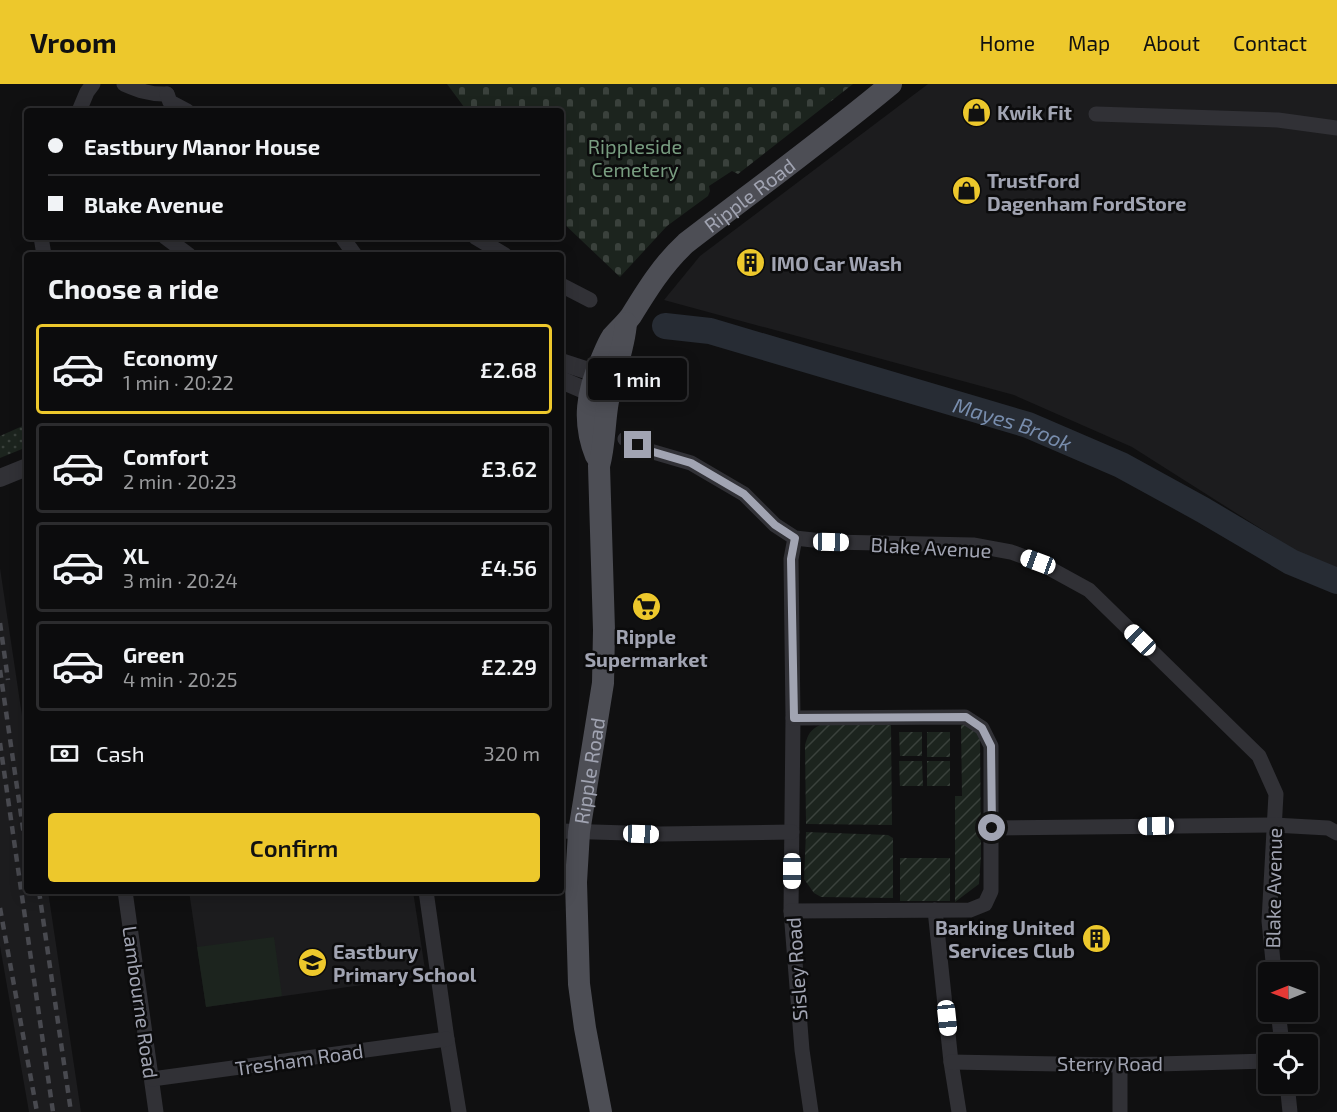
<!DOCTYPE html>
<html lang="en">
<head>
<meta charset="utf-8">
<style>
  :root { --surface:#0c0c0d; --page:#1a1a1b; --text:#f1f3f6; --muted:#9a9b9d; --line:#2c2c2e; --accent:#edc82c }
  body { margin:0; font-family:"Exo 2",sans-serif; background:var(--page); color:var(--text); height:100vh; display:flex; flex-direction:column; font-size:22px; white-space:nowrap }
  * { box-sizing:border-box; margin:0 }
  p { font-size:20px; color:var(--muted) }
  .icon { flex:none; width:33px; height:33px; fill:none; stroke:currentColor; stroke-width:2; stroke-linecap:round; stroke-linejoin:round }
  .map { position:relative; flex:1; overflow:hidden }
  .side { position:absolute; left:24px; top:168px; width:540px; height:642px; display:flex; flex-direction:column; background:var(--surface); border-radius:6px; box-shadow:0 3px 15px #0003,0 0 0 2px var(--line) }
  .side>* { flex:none }
  .guide { position:absolute; left:24px; top:24px; width:540px; height:132px; border-radius:6px; box-shadow:0 3px 15px #0003,0 0 0 2px var(--line); display:grid; align-content:center; height:132px; padding:0 24px; background:var(--surface) }
  .needle { width:39px; rotate:269deg }
  .tools { position:absolute; left:1258px; top:878px; display:grid; gap:12px }
  .tools a { display:grid; place-items:center; width:60px; height:60px; border-radius:6px; background:var(--surface); box-shadow:0 3px 15px #0003,0 0 0 2px var(--line); font-size:30px }
  .end { position:absolute; width:27px; height:27px; margin:-14px; border:8px solid #a1a4b2; background:#111; box-shadow:0 0 0 3px #111 }
  .from { border-radius:50% }
  .bubble { position:absolute; height:42px; border-radius:6px; background:var(--surface); box-shadow:0 3px 15px #0003,0 0 0 2px var(--line); font-size:20px; font-weight:600; line-height:42px; text-align:center }
  .car { position:absolute; width:18px; height:36px; margin:-18px -9px; border-radius:8px; box-shadow:0 0 4px 2px #0007; background:linear-gradient(#fff 24%,#345 0 40%,#fff 0 76%,#345 0 86%,#fff 0) }
  .guide b { display:flex; align-items:center; gap:21px; height:57px; font-size:22px }
  .guide b+b { border-top:2px solid var(--line) }
  .guide i { width:15px; height:15px; background:var(--text) }
  ul { padding:0; list-style:none }
  li { display:flex; align-items:center; gap:18px; height:90px; margin:0 12px 9px; padding:0 12px; border:3px solid var(--line); border-radius:6px }
  li div { flex:1 }
  li b { display:block; font-size:22px }
  li em { font-style:normal; font-weight:600 }
  li.current { border-color:var(--accent) }
  li>.icon { width:54px; height:54px; stroke-width:1.5 }
  h2 { padding:0 24px; font-size:27px; line-height:72px }
  .pay { display:flex; align-items:center; gap:15px; height:66px; padding:0 24px; font-size:22px }
  .pay p { margin-inline-start:auto }
  .primary-button { display:flex; gap:12px; margin-top:auto; padding:12px 24px }
  .primary-button a { flex:1; height:69px; border-radius:6px; background:var(--accent); color:#111; font-size:24px; font-weight:600; line-height:69px; text-align:center }
  header { display:flex; align-items:center; gap:36px; box-sizing:border-box; height:84px; padding:0 30px; background:var(--accent); color:#111 }
  header strong { font-size:28px }
  nav { display:flex; gap:33px; margin-inline-start:auto; font-size:21px }
  .map>svg:first-child { display:block }
  .built { fill:#1c1c1e }
  .grass { fill:url(#grass-dots) }
  .cemetery { fill:url(#cemetery-stones) }
  .park { fill:#1c241e }
  .garden { fill:url(#garden-furrows) }
  .lines { fill:none; stroke-linecap:round; stroke-linejoin:round }
  .river { stroke:#272c34; stroke-width:26 }
  .minor { stroke:#313136; stroke-width:15 }
  .tertiary { stroke:#313136; stroke-width:18 }
  .primary { stroke:#4d4e55; stroke-width:22 }
  .rail { stroke:#48494f; stroke-width:4.5; stroke-dasharray:8 6; stroke-linecap:butt }
  .route { stroke:#a1a4b2; stroke-width:8 }
  .labels { text-anchor:middle; dominant-baseline:central; stroke-width:5; stroke-linejoin:round; paint-order:stroke }
  .poi-label { font-size:20px; font-weight:bold; fill:#a1a4b2; stroke:#0b0b0c; text-anchor:start }
  .park-label { font-size:20px; fill:#789d80; stroke:#0b0b0c }
  .street-label { font-size:20px; fill:#a1a4b2; stroke:#0b0b0c }
  .water-label { font-size:21px; font-style:italic; fill:#788dad; stroke:#0b0b0c }
</style>
</head>
<body>
<header>
<strong>Vroom</strong>
<nav><a>Home</a><a>Map</a><a>About</a><a>Contact</a></nav>
</header>
<div class="map">
<svg width="1337" height="1028" viewBox="0 0 1337 1028">
  <defs>
    <pattern id="grass-dots" width="8" height="8" patternUnits="userSpaceOnUse" patternTransform="scale(1.5)"><rect width="8" height="8" fill="#1c241e"/><path d="M2 2h.1M6 6h.1" fill="none" stroke="#3a413c" stroke-width="1.8" stroke-linecap="round"/></pattern>
    <pattern id="cemetery-stones" width="16" height="16" patternUnits="userSpaceOnUse" patternTransform="scale(1.5)"><rect width="16" height="16" fill="#1c241e"/><path d="M2 7V4a2 2 0 0 1 4 0v3zM10 15v-3a2 2 0 0 1 4 0v3z" fill="#3a413c"/></pattern>
    <pattern id="garden-furrows" width="10" height="10" patternUnits="userSpaceOnUse" patternTransform="scale(1.5)"><rect width="10" height="10" fill="#1c241e"/><path d="M-1 1l2-2M0 10L10 0M9 11l2-2" fill="none" stroke="#3a413c"/></pattern>
  </defs>
  <rect width="100%" height="100%" fill="#101011"/>
  <!-- built -->
  <g class="built">
    <polygon points="928,0 1337,0 1337,487 1318,481 1132,363 1014,311 664,216 700,172"/>
    <polygon points="0,484 27,665 27,807 48,807 81,1028 29,1028 0,862"/>
    <polygon points="189,807 413,807 426,892 206,923"/>
  </g>
  <!-- grass -->
  <polygon class="grass" points="27,340 27,363 0,374 0,352"/>
  <!-- cemetery -->
  <polygon class="cemetery" points="447,0 853,0 738,90 732,87 709,102 710,107 708,112 667,142 620,193 561,137 561,27 467,27"/>
  <!-- park -->
  <polygon class="park" points="274,853 282,912 206,923 197,863"/>
  <!-- garden -->
  <g class="garden">
    <polygon points="971,640 980,647 981,771 979,800 955,818 955,712 962,712 961,641"/>
    <path d="M820,641h71l1,100 -86,-1 -1,-79c3,-11 5,-15 15,-20z"/>
    <polygon points="899,648 922,648 922,672 900,672"/>
    <rect x="927" y="648" width="23" height="25"/>
    <polygon points="899,677 922,677 923,702 900,702"/>
    <rect x="927" y="677" width="23" height="25"/>
    <polygon points="806,748 888,751 893,754 893,814 821,813 814,809 804,795"/>
    <rect x="900" y="774" width="50" height="43"/>
  </g>
  <g class="lines">
    <!-- river -->
    <path class="river" id="s1" d="M665,242l45,5 318,94 93,40 82,45 88,52 46,19"/>
    <!-- minor -->
    <g class="minor">
      <path d="M124,0c14,6 27,11 43,10"/>
      <polyline points="167,10 170,18 187,27"/>
      <polyline points="79,27 87,8 93,0"/>
      <polyline points="1096,30 1278,36 1337,44"/>
      <polyline points="41,153 44,171"/>
      <polyline points="165,153 189,171"/>
      <polyline points="342,153 355,171"/>
      <polyline points="475,153 505,171"/>
      <polyline points="561,201 590,216"/>
      <polyline points="625,355 650,367 691,379 744,410 775,441 795,454 831,458 973,461 1011,468 1038,478 1089,506 1259,672 1276,710 1269,837 1274,888"/>
      <polyline points="795,454 791,475 793,634 791,827 802,966 811,1028"/>
      <polyline points="992,744 1274,741 1328,744 1337,749"/>
      <polyline points="561,747 660,750 792,748"/>
      <polyline points="125,807 156,1028"/>
      <polyline points="426,807 447,955 459,1028"/>
      <polyline points="935,826 951,978 959,1028"/>
      <polyline points="791,827 970,826 985,820 991,807 991,662 982,644 965,633 793,634"/>
      <polyline points="1278,927 1282,960"/>
      <polyline points="951,978 1120,981 1269,977"/>
      <polyline points="1120,981 1120,1028"/>
      <polyline points="152,995 447,955"/>
      <polyline points="1287,999 1290,1028"/>
    </g>
    <!-- tertiary -->
    <g class="tertiary">
      <polyline points="561,278 595,289"/>
      <polyline points="561,296 582,305 589,306"/>
      <polyline points="0,394 27,383"/>
    </g>
    <!-- primary -->
    <g class="primary">
      <path id="s2" d="M596,372c-14,-35 -9,-64 6,-98 3,-7 6,-15 10,-21 6,-7 13,-13 19,-21 16,-26 32,-52 55,-73 69,-53 139,-104 205,-159"/>
      <path id="s3" d="M601,1028l-16,-84 -6,-44 -3,-102 3,-50 24,-149 1,-53 -5,-164c6,-22 5,-43 9,-65 5,-27 16,-51 18,-78"/>
    </g>
    <!-- rail -->
    <g class="rail">
      <polyline points="0,539 8,596"/>
      <polyline points="0,586 27,772"/>
      <polyline points="0,659 53,1028"/>
      <polyline points="39,807 71,1028"/>
      <polyline points="0,824 37,1028"/>
    </g>
  </g>
  <g class="lines">
    <!-- route -->
    <polyline class="route" points="638,361 650,367 691,379 744,410 775,441 795,454 791,475 794,634 966,633 982,644 991,662 992,744"/>
  </g>
  <!-- icons -->
  <defs>
    <symbol id="shop-disc" viewBox="-11 -11 22 22"><circle r="9.5" fill="#edc82c" stroke="#0b0b0c"/><path d="M-5-2.5h2.3a2.7 3.5 0 0 1 5.4 0H5L5.5 6h-11ZM-1.5-2.5h3a1.5 2.3 0 0 0-3 0Z" fill="#111"/></symbol>
    <symbol id="building-disc" viewBox="-11 -11 22 22"><circle r="9.5" fill="#edc82c" stroke="#0b0b0c"/><path d="M-4-6H4V6H1V3H-1V6H-4ZM-2.5-4.3h1.7v1.8h-1.7ZM.8-4.3h1.7v1.8H.8ZM-2.5-1h1.7V.8h-1.7ZM.8-1h1.7V.8H.8Z" fill="#111"/></symbol>
    <symbol id="supermarket-disc" viewBox="-11 -11 22 22"><circle r="9.5" fill="#edc82c" stroke="#0b0b0c"/><path d="M-6-5.5h2.5l.6 2H6L4.5 2H-2.5L-4.4-4H-6ZM-1.5 3.2a1.3 1.3 0 1 0 .1 0ZM3 3.2a1.3 1.3 0 1 0 .1 0Z" fill="#111"/></symbol>
    <symbol id="school-disc" viewBox="-11 -11 22 22"><circle r="9.5" fill="#edc82c" stroke="#0b0b0c"/><path d="M0-5L7-2L0 1L-7-2ZM-4 1L0 2.5L4 1V4Q0 6-4 4Z" fill="#111"/></symbol>
  </defs>
  <g fill-rule="evenodd">
    <use href="#shop-disc" x="960" y="12" width="33" height="33"/>
    <use href="#shop-disc" x="950" y="90" width="33" height="33"/>
    <use href="#building-disc" x="734" y="162" width="33" height="33"/>
    <use href="#supermarket-disc" x="630" y="506" width="33" height="33"/>
    <use href="#building-disc" x="1080" y="838" width="33" height="33"/>
    <use href="#school-disc" x="296" y="862" width="33" height="33"/>
  </g>
  <g class="labels">
    <!-- poi labels -->
    <g class="poi-label">
      <text x="997" y="28">Kwik Fit</text>
      <text x="987" y="96">TrustFord<tspan x="987" dy="23">Dagenham FordStore</tspan></text>
      <text x="771" y="179">IMO Car Wash</text>
      <text x="646" y="552" text-anchor="middle">Ripple<tspan x="646" dy="23">Supermarket</tspan></text>
      <text x="1075" y="843" text-anchor="end">Barking United<tspan x="1075" dy="23">Services Club</tspan></text>
      <text x="333" y="867">Eastbury<tspan x="333" dy="23">Primary School</tspan></text>
    </g>
    <!-- park labels -->
    <g class="park-label">
      <text x="635" y="62">Rippleside<tspan x="635" dy="23">Cemetery</tspan></text>
    </g>
    <!-- street labels -->
    <g class="street-label">
      <text stroke="none"><textPath href="#s2" startOffset="324">Ripple Road</textPath></text>
      <text transform="translate(931 463) rotate(3)">Blake Avenue</text>
      <text stroke="none"><textPath href="#s3" startOffset="344">Ripple Road</textPath></text>
      <text transform="translate(1273 804) rotate(-89)">Blake Avenue</text>
      <text transform="translate(796 885) rotate(-94)">Sisley Road</text>
      <text transform="translate(141 918) rotate(82)">Lambourne Road</text>
      <text transform="translate(299 975) rotate(-8)">Tresham Road</text>
      <text x="1110" y="979">Sterry Road</text>
    </g>
    <!-- water labels -->
    <g class="water-label">
      <text stroke="none"><textPath href="#s1" startOffset="362">Mayes Brook</textPath></text>
    </g>
  </g>
</svg>
<div class="tools">
<a><svg class="needle" viewBox="-14 -14 28 28"><path d="M0-13l5 13h-10z" fill="#e53935"/><path d="M0 13l5-13h-10z" fill="#9a9b9d"/></svg></a>
<a><svg class="icon" aria-label="locate" viewBox="0 0 24 24"><circle cx="12" cy="12" r="6"/><path d="M12 2v4M12 18v4M2 12h4M18 12h4"/></svg></a>
</div>
<i class="end from" style="left:992px;top:744px"></i>
<i class="end" style="left:638px;top:361px"></i>
<div class="bubble" style="left:588px;top:274px;width:99px">1 min</div>
<i class="car" style="left:831px;top:458px;rotate:91deg"></i>
<i class="car" style="left:1038px;top:478px;rotate:290deg"></i>
<i class="car" style="left:1140px;top:556px;rotate:314deg"></i>
<i class="car" style="left:1156px;top:742px;rotate:269deg"></i>
<i class="car" style="left:641px;top:750px;rotate:92deg"></i>
<i class="car" style="left:792px;top:787px;rotate:180deg"></i>
<i class="car" style="left:947px;top:934px;rotate:174deg"></i>
<div class="guide">
<b><i class="from"></i>Eastbury Manor House</b>
<b><i></i>Blake Avenue</b>
</div>
<section class="side">
<h2>Choose a ride</h2>
<ul>
<li class="current"><svg class="icon" aria-label="car" viewBox="0 0 24 24"><path d="M5 17H2v-5l4-1 3-4h7l3 4 3 1v5h-3M9 17h6M6 11h13"/><circle cx="7" cy="17" r="2"/><circle cx="17" cy="17" r="2"/></svg><div><b>Economy</b><p>1 min · 20:22</p></div><em>£2.68</em></li>
<li><svg class="icon" aria-label="car" viewBox="0 0 24 24"><path d="M5 17H2v-5l4-1 3-4h7l3 4 3 1v5h-3M9 17h6M6 11h13"/><circle cx="7" cy="17" r="2"/><circle cx="17" cy="17" r="2"/></svg><div><b>Comfort</b><p>2 min · 20:23</p></div><em>£3.62</em></li>
<li><svg class="icon" aria-label="car" viewBox="0 0 24 24"><path d="M5 17H2v-5l4-1 3-4h7l3 4 3 1v5h-3M9 17h6M6 11h13"/><circle cx="7" cy="17" r="2"/><circle cx="17" cy="17" r="2"/></svg><div><b>XL</b><p>3 min · 20:24</p></div><em>£4.56</em></li>
<li><svg class="icon" aria-label="car" viewBox="0 0 24 24"><path d="M5 17H2v-5l4-1 3-4h7l3 4 3 1v5h-3M9 17h6M6 11h13"/><circle cx="7" cy="17" r="2"/><circle cx="17" cy="17" r="2"/></svg><div><b>Green</b><p>4 min · 20:25</p></div><em>£2.29</em></li>
</ul>
<div class="pay"><svg class="icon" aria-label="cash" viewBox="0 0 24 24"><path d="M3 7h18v10H3z"/><circle cx="12" cy="12" r="2"/></svg>Cash<p>320 m</p></div>
<div class="primary-button"><a>Confirm</a></div>
</section>
</div>
</body>
</html>
